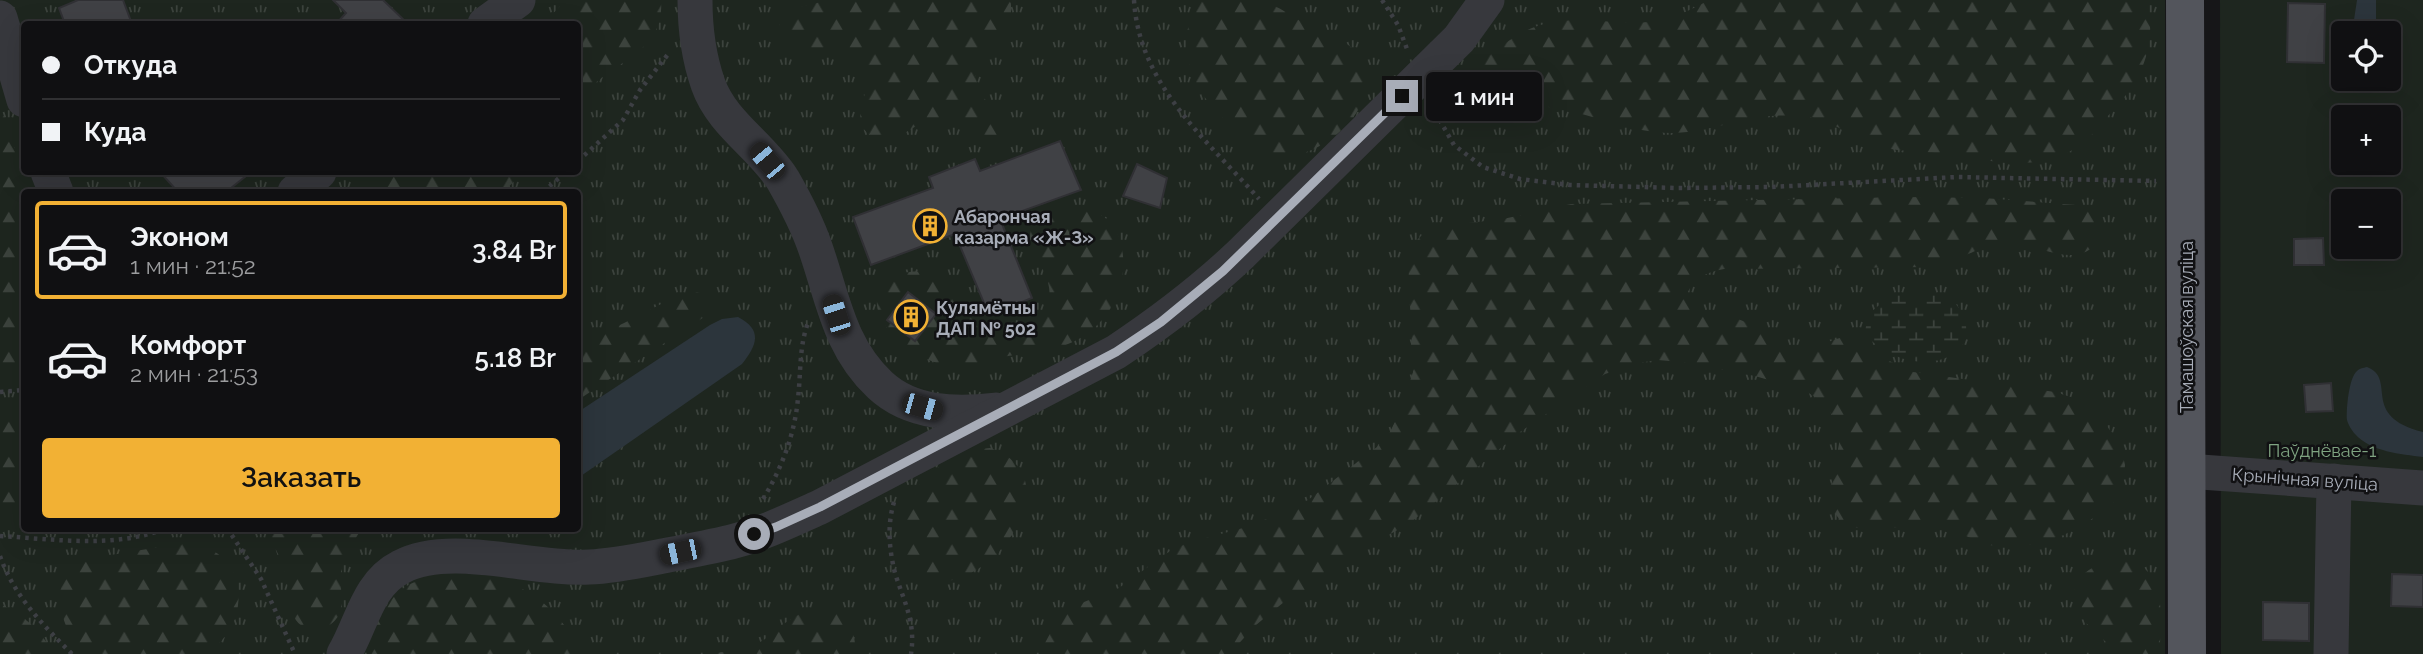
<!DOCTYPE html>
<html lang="ru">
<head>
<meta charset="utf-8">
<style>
  :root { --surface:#101012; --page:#1e1e20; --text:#f1f3f6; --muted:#9c9d9f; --line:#303032; --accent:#f2b134 }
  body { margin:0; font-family:Raleway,sans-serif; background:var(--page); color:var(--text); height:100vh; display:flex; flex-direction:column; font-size:26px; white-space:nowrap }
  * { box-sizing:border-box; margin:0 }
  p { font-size:23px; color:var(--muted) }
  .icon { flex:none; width:38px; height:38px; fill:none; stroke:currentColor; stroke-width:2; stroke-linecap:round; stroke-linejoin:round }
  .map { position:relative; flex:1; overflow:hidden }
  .details { position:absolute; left:21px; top:189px; width:560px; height:343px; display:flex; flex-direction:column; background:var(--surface); border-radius:7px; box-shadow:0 7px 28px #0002,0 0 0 2px var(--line) }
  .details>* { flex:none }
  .guide { position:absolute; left:21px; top:21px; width:560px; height:154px; border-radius:7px; box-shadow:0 7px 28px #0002,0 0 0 2px var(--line); display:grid; align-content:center; height:154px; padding:0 21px; background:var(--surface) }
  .fabs { position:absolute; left:2331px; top:21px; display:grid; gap:14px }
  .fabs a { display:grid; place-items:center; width:70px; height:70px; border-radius:7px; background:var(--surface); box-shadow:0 7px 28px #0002,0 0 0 2px var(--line); font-size:35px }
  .end { position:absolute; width:32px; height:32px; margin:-16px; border:9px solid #a8adb8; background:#111; box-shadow:0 0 0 4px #111 }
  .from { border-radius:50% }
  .bubble { position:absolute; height:49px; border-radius:7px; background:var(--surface); box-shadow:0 7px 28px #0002,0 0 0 2px var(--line); font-size:23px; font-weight:600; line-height:49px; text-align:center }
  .car { position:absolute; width:21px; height:42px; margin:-21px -10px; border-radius:9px; box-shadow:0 0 5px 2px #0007; background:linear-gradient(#222 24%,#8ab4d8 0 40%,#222 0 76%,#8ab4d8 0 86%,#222 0) }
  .guide b { display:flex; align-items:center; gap:24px; height:66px; font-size:26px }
  .guide b+b { border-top:2px solid var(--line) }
  .guide i { width:18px; height:18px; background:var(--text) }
  ul { padding:12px 0 0; list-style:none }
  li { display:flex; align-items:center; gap:21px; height:98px; margin:0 14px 10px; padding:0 7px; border:4px solid transparent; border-radius:7px }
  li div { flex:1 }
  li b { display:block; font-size:26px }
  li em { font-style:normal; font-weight:600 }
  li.selected { border-color:var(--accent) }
  li>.icon { width:63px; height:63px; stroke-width:1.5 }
  .button { display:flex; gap:14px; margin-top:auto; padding:14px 21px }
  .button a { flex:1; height:80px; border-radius:7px; background:var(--accent); color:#111; font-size:28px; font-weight:600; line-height:80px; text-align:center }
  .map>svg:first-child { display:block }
  .grass { fill:url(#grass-tufts); fill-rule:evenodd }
  .forest { fill:url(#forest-firs) }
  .wetland { fill:url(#wetland-marsh) }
  .green { fill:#1e261f; fill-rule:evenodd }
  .water { fill:#2c353c }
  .building { fill:#404145; stroke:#303034; stroke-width:2 }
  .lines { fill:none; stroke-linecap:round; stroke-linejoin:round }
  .path { stroke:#3d3f44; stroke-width:4.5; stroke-dasharray:3.5 5; stroke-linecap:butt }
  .minor { stroke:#37383d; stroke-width:35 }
  .major { stroke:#53555c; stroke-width:38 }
  .route { stroke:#a8adb8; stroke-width:9 }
  .labels { text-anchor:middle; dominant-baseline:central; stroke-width:5; stroke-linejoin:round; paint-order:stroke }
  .poi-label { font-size:18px; font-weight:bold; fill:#a8adb8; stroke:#111113; text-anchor:start }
  .street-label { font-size:18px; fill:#a8adb8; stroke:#111113 }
  .park-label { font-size:18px; fill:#7fa381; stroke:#111113 }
</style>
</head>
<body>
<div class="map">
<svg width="2423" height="654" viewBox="0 0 2423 654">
  <defs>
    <pattern id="grass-tufts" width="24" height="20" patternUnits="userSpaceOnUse" patternTransform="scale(1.75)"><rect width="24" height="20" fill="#1e261f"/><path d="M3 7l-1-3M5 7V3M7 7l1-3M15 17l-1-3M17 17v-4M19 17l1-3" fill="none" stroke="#3c433d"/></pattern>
    <pattern id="forest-firs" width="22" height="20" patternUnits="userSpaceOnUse" patternTransform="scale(1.75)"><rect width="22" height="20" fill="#1e261f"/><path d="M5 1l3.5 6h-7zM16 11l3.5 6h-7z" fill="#3c433d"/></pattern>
    <pattern id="wetland-marsh" width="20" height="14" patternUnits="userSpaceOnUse" patternTransform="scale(1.75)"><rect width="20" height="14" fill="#1e261f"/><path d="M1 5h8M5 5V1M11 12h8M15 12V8" fill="none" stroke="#3c433d"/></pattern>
  </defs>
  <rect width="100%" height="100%" fill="#161618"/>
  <!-- grass -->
  <path class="grass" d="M0,0h2165v654h-2165zM24,24h554v148h-554zM24,192h554v336h-554z"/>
  <!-- forest -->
  <g class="forest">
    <path d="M566,0h95c3,38 -22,52 -50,71 -12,8 -23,18 -33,28v-75h-35z"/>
    <path d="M834,0h177v18c-13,19 -40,33 -35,59 1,11 7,21 15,29 8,9 25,17 11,30 -24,4 -43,-18 -66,-17 -21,1 -38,27 -59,19 -39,-15 6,-57 -15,-75 -26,-23 -67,10 -84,-32 5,-26 34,-27 56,-31z"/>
    <path d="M1202,0c18,0 42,0 59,1 17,4 31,16 47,24 15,7 30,12 43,22 8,6 14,18 15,27 5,40 -37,74 -72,82 -8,1 -18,4 -26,2 -12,-4 -53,-47 -62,-59 -13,-17 -22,-44 -19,-65 1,-12 9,-24 15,-34z"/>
    <path d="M1710,0h437c1,11 4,22 3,32 -2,37 -19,59 -43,85 -7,8 -14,18 -22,24 -41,35 -94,19 -141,13 -23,-3 -48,-2 -70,-9 -21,-7 -38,-22 -59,-27 -14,-3 -30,-3 -44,-2 -32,2 -63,16 -96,17 -44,1 -85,-21 -127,-26 -20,-3 -49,7 -65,-1 -14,-7 -18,-23 -9,-36 7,-10 19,-18 29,-25 51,-39 90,-19 146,-23 28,-3 37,-11 61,-22z"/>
    <path d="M0,109c25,48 24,100 24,153 0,35 1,69 0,103l-24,10z"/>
    <polygon points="406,172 524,172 503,192 354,192"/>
    <path d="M1905,197l78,1 94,7c8,4 16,7 21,16 10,20 -9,34 -28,34 -13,0 -25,-5 -37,-7 -12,-3 -26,-3 -38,-2 -15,1 -27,9 -41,14 -8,4 -17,5 -26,7l-204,2c-20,4 -33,10 -39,31 12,22 38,12 58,21 20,9 39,33 63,30 17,-2 28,-17 46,-13 11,2 19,11 28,17 10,7 21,12 33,17l142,20 22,7 20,12 24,36 4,18 -2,20 -9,17 -12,11 -38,22 -30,9 -22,3 -24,-2 -37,-15 -18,-4h-25l-37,4 -18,-3 -13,-7 -9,-12 -1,-15 11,-60 -3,-12 -20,-22 -14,-9 -49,-14 -74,-14 -23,-2 -20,3 -33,11 -85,58 -110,91 -43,24 -23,22 -60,33 -28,23 -27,29h-190l13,-24 15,-17 17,-11 35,-14 48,-35 20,-10 56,-15 37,-14 28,-14 69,-53 13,-15 11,-23 12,-37 -5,-112 7,-18 10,-10 35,-8 43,-5 68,-15z"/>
    <path d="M1081,208c21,4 35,14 40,36 11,45 -17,90 -61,103 -17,5 -35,6 -52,9 -16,4 -31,11 -47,11 -29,2 -81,-30 -84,-62 -3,-37 53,-42 74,-22 6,6 9,16 12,24 10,22 34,23 54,16 10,-3 22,-6 28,-14 13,-21 -5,-43 -13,-60 -4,-6 -2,-13 -1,-20 15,-12 31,-17 50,-21z"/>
    <path d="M697,292c15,5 16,12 7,25l-126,83v-60c17,-5 35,-11 52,-20 22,-10 42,-25 67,-28z"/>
    <polygon points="24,416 24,518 0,515 0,419"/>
    <path d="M990,448c94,32 -17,165 -70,126 -8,-6 -13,-16 -16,-26 -14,-52 39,-97 86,-100z"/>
    <path d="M264,529h97c-7,13 -18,27 -20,43 -2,14 4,30 -2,43 -5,8 -12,13 -21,14 -33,3 -27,-36 -33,-57 -4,-15 -13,-30 -21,-43z"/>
    <path d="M183,544c7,1 15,2 22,4 36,10 41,54 25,82 -6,9 -15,17 -23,24h-125c-12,-16 -21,-35 -22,-55 -2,-37 34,-41 63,-46 20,-3 39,-7 60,-9z"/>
    <path d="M2120,560c50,4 40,57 40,94h-46c-4,-12 -17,-18 -25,-28 -30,-36 -10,-61 31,-66z"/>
    <path d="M442,575c70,-2 107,18 141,79h-212c0,-25 13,-52 34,-67 11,-7 25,-9 37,-12z"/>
    <path d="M0,604c25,12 40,26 54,50h-54z"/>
    <path d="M812,610c5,0 13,-1 18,1 17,5 29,26 24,43h-143c18,-4 38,-4 54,-15 16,-12 26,-24 47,-29z"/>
  </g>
  <!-- wetland -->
  <path class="wetland" d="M1907,292c14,0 30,0 42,7 9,5 13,13 16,22 10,38 -37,47 -64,37 -13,-5 -26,-12 -35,-23 -3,-25 20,-37 41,-43z"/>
  <!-- green -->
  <path class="green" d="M2220,0h203v654h-202zM2343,33h46v46h-46zM2343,117h46v46h-46zM2343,201h46v46h-46z"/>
  <!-- water -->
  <g class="water">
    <polygon points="2357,0 2376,0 2376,33 2352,33"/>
    <path d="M738,317c25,13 19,28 4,47l-164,114v-66l132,-87 12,-6z"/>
    <path d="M2367,367c31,12 -8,49 56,65v25c-22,-3 -52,-5 -68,-23 -3,-3 -7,-10 -8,-14 -1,-10 2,-43 10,-49 3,-3 6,-3 10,-4z"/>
  </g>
  <!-- building -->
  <g class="building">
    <polygon points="78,0 123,0 132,24 65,24 59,8"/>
    <polygon points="333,0 383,0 408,24 336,24 346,13"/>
    <polygon points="2288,3 2325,4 2324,63 2287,62"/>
    <polygon points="1060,141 1081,190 1000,219 1032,298 989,315 955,234 871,265 853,217 933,188 929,177 975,159 980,171"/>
    <polygon points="1137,164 1167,178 1160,208 1123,196"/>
    <polygon points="160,172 251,172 226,192 178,192"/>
    <polygon points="2323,238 2324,265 2294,265 2294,239"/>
    <polygon points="908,292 936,314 915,341 887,320"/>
    <polygon points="2331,383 2333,411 2306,412 2304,385"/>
    <polygon points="2392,574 2423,575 2423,607 2391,606"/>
    <polygon points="2263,602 2309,603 2309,641 2263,640"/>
  </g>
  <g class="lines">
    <!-- path -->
    <g class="path">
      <path d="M1134,0c5,85 72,139 125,199"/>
      <polyline points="1382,0 1398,25 1407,49"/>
      <polyline points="1431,105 1454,145 1483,167 1520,179 1570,185 1678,188 1772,187 1957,177 2156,181"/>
      <polyline points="578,161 623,120 640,90 669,53"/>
      <polyline points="543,192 566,172"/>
      <polyline points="0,392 24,390"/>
      <path d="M763,499c19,-31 32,-66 35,-101 3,-25 1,-52 10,-75"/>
      <path d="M894,502c-7,23 -5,47 1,71 9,29 21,49 16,81"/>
      <polyline points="227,528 261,579 295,654"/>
      <path d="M0,536c54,3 115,13 167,-8"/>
      <path d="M0,556c14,40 43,69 72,98"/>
    </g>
    <!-- minor -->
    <g class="minor">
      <path d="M695,0c0,27 4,58 13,84 14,40 53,61 75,96 12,21 24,44 32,67 18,51 24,100 65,138 31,29 76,30 116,25"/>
      <polyline points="0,18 24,100"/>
      <polyline points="485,24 518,0"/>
      <polyline points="48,172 56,192"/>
      <polyline points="295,192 319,172"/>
      <polyline points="2187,471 2423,488"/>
      <path d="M344,654c18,-30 23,-70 57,-87 49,-26 131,3 188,0 27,-1 53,-7 79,-12 21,-4 42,-8 63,-13 31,-8 60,-22 89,-35l296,-155c45,-30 86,-61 125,-98l218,-215 28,-39"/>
      <polyline points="2331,654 2334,481"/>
    </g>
    <!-- major -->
    <polyline class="major" points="2185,0 2187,654"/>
  </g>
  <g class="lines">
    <!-- route -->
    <polyline class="route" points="754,534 776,527 820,507 883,474 1116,352 1161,322 1223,271 1402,96"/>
  </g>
  <!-- icons -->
  <defs>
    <symbol id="building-ring" viewBox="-11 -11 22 22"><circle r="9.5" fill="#111113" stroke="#f2b134" stroke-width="1.5"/><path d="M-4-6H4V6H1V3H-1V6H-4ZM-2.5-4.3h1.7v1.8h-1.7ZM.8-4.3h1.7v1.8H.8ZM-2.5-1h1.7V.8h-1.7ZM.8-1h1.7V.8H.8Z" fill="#f2b134"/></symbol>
  </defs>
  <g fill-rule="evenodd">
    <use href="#building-ring" x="911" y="207" width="38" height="38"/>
    <use href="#building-ring" x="892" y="298" width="38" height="38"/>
  </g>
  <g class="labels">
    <!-- poi labels -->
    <g class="poi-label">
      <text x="954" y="216">Абарончая<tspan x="954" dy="21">казарма «Ж-З»</tspan></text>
      <text x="936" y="307">Кулямётны<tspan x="936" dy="21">ДАП № 502</tspan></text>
    </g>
    <!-- street labels -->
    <g class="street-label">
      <text transform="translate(2186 327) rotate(-90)">Тамашоўская вуліца</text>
      <text transform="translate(2305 479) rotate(4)">Крынічная вуліца</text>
    </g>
    <!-- park labels -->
    <g class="park-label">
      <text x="2322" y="450">Паўднёвае-1</text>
    </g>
  </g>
</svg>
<div class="fabs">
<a><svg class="icon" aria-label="locate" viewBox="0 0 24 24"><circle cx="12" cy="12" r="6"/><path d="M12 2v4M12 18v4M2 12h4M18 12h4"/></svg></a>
<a>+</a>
<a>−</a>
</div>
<i class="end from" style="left:754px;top:534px"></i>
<i class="end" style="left:1402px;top:96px"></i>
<div class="bubble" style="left:1426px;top:72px;width:116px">1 мин</div>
<i class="car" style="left:767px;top:161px;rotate:320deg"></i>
<i class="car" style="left:836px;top:315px;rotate:342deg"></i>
<i class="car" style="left:922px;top:407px;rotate:106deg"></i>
<i class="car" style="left:680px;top:552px;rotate:258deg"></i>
<div class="guide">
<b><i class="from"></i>Откуда</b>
<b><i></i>Куда</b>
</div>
<section class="details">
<ul>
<li class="selected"><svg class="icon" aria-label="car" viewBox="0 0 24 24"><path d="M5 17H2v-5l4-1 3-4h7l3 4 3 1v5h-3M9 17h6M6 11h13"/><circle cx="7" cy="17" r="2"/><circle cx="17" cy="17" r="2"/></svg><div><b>Эконом</b><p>1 мин · 21:52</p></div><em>3.84 Br</em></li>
<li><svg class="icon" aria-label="car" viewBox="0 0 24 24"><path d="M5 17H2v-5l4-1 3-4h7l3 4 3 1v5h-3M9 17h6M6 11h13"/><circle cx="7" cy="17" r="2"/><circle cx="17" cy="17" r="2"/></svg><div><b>Комфорт</b><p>2 мин · 21:53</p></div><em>5.18 Br</em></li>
</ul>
<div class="button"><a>Заказать</a></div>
</section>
</div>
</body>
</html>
